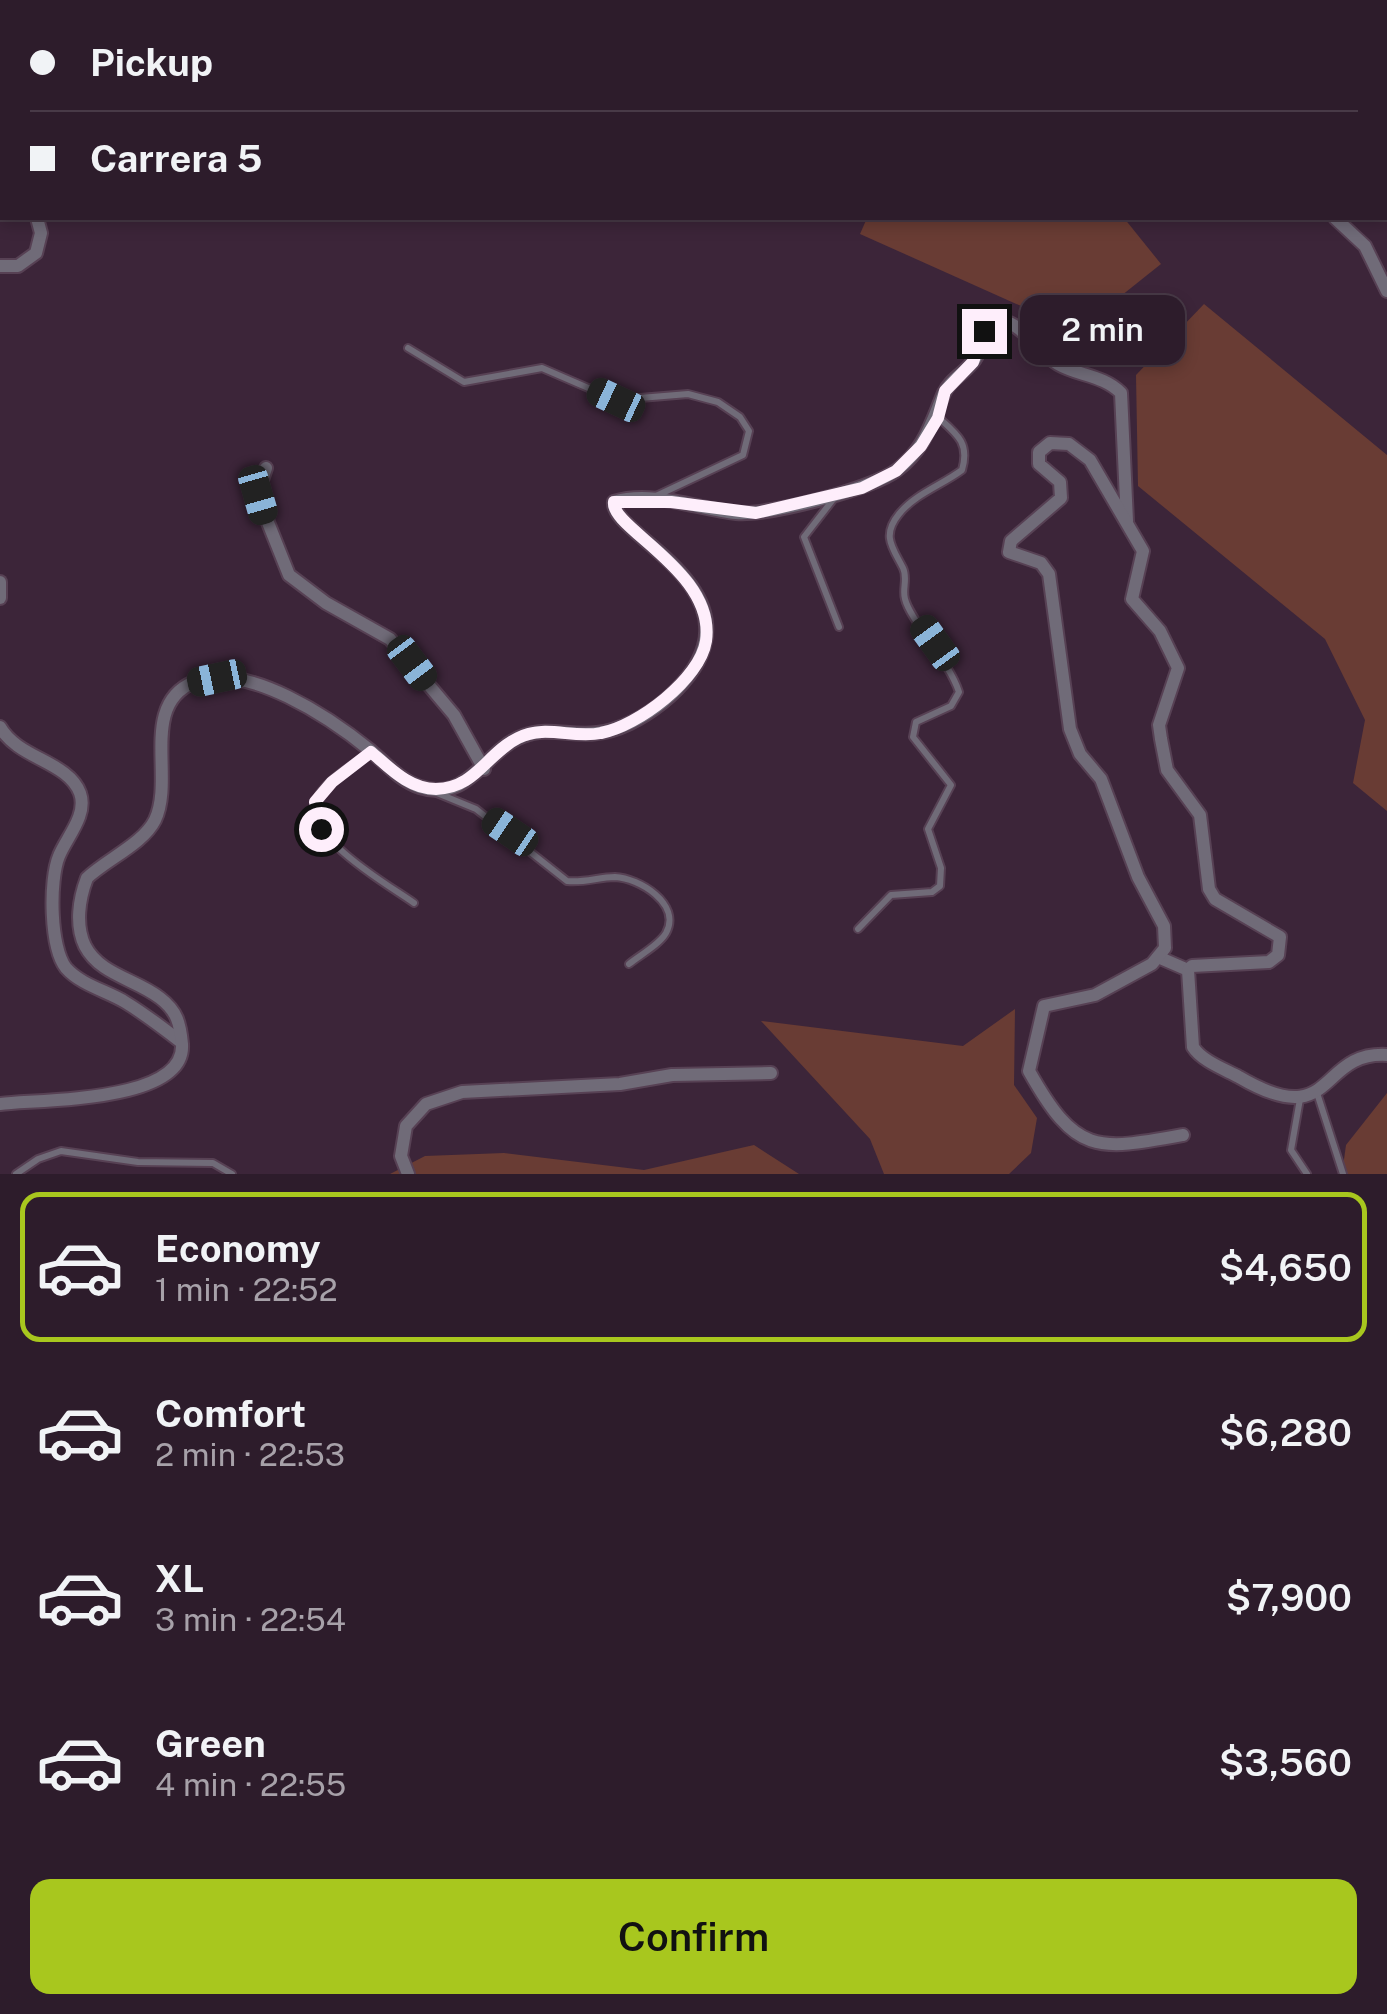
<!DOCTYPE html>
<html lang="en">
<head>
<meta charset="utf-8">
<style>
  :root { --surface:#2d1c2b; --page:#352533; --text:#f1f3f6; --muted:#a7a1a9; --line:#483a47; --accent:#a8c71e }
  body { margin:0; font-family:"Public Sans",sans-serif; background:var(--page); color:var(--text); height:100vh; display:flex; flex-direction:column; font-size:38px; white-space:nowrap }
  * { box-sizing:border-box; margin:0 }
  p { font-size:32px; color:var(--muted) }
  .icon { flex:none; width:55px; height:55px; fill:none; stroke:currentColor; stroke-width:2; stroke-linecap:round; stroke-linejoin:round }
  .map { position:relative; height:1174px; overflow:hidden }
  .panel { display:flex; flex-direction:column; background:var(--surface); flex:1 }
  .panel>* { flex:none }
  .guide { position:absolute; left:0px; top:0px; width:1388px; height:220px; box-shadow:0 5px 15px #0003,0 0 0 2px var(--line); display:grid; align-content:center; height:220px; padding:0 30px; background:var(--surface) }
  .end { position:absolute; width:45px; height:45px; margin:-22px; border:12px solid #feeefb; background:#111; box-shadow:0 0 0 5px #111 }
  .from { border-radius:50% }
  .bubble { position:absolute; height:70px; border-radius:20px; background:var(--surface); box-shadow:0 5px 15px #0003,0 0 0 2px var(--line); font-size:32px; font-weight:600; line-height:70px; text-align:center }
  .car { position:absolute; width:30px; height:60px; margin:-30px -15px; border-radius:12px; box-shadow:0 0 8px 2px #0007; background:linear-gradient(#222 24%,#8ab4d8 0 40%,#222 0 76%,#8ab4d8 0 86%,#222 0) }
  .guide b { display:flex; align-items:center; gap:35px; height:95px; font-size:38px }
  .guide b+b { border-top:2px solid var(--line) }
  .guide i { width:25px; height:25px; background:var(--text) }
  ul { padding:18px 0 0; list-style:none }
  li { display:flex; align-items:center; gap:30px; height:150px; margin:0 20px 15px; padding:0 10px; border:5px solid transparent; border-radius:20px }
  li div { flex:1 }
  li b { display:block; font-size:38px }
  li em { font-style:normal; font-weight:600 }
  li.current { border-color:var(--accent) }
  li>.icon { width:90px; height:90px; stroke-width:1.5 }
  .cta { display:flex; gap:20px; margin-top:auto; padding:20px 30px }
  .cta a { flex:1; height:115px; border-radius:20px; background:var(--accent); color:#111; font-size:40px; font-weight:600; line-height:115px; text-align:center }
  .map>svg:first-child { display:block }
  .green { fill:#693c34 }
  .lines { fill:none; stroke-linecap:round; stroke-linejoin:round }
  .lane-casing { stroke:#574154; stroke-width:10 }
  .street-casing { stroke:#574154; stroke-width:16 }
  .lane { stroke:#706b78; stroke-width:6 }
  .street { stroke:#706b78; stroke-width:12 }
  .route { stroke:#feeefb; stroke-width:12 }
</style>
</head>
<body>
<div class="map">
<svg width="1387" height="1174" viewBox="0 0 1387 1174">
  <rect width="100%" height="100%" fill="#3c2539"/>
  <!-- green -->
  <g class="green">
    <polygon points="867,218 1124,218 1161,264 1077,331 860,234"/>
    <polygon points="1204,304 1387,455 1387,811 1353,783 1365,720 1325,639 1138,486 1136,375"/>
    <polygon points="1015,1009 1014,1085 1037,1118 1031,1153 1009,1174 884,1174 870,1139 761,1021 963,1046"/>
    <polygon points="1387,1093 1387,1174 1342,1174 1346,1145"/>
    <polygon points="754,1145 799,1174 390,1174 425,1156 504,1153 644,1170"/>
  </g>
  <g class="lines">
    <defs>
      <g id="lane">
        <polyline points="1305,2 1308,0"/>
        <polyline points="408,348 464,382 542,368 616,400 688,394 718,402 740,417 749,431 743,455 656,496"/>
        <polyline points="835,497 804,537 839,627"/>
        <path d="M370,752c-16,13 -45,28 -53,47 -16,37 72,86 97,104"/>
        <path d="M437,793l39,16 91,72c17,2 32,-4 48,-4 24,1 67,27 51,56 -7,12 -26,22 -37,31"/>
        <path d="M858,929l33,-34 41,-3 8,-6 1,-18 -13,-39 23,-44 -38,-48 3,-15 35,-16 8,-14c-10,-31 -49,-72 -54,-93 -3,-10 3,-21 -2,-31 -10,-20 -22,-32 -4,-54 16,-20 43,-29 63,-44 8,-27 -5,-36 -24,-53"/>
        <polyline points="1317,1093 1343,1174"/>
        <polyline points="1300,1099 1291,1150 1307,1174"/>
        <polyline points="16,1174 38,1159 61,1151 138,1162 213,1163 232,1174"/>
      </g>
      <g id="street">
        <polyline points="534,0 534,2"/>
        <polyline points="1199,0 1211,2"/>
        <polyline points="0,52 2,54"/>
        <polyline points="0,90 2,89"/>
        <polyline points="1335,218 1365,246 1387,291"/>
        <polyline points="0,266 18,266 36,253 41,233 37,218"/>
        <polyline points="266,468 257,495 289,575 326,603 390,639 454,715 484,769"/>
        <polyline points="0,582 0,598"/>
        <path d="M0,727c18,32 68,34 80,66 8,22 -14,45 -21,63 -10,24 -9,92 7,112 15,17 41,23 59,34 20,12 38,26 56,40"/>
        <polyline points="1158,957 1188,970"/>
        <path d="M0,1104c40,-5 186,-1 182,-60 -2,-21 -5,-33 -22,-46 -24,-19 -60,-23 -75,-52 -10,-21 -6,-47 2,-68 20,-19 56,-34 68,-58 20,-42 -16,-115 39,-138 53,-21 138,37 177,69 15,13 30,30 49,36 49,16 65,-37 103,-51 25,-10 49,1 74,-3 41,-4 97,-48 107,-87 20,-72 -94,-116 -90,-144 38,-12 84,7 122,11 31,3 136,-24 161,-43 28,-21 34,-47 47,-77 7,-15 23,-21 31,-34 9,-13 5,-31 20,-39 26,-1 42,32 63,44 21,12 45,11 63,29l6,128"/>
        <path d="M1183,1135c-87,16 -107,20 -154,-64l15,-65 51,-11 57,-31 13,-16 -1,-22 -26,-49 -37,-98 -21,-25 -10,-25 -21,-155 -8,-11 -32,-11 2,-11 50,-43 -1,-16 -21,-18v-12l11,-9 19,1 21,16 53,91 -11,48 28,32 18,37 -19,57 2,14 6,31 33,45 9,74 6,10 65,38 -2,18 -9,7 -77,4 -4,4 5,77c9,14 31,22 46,30 97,57 78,-26 148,-22"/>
        <polyline points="408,1174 401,1156 406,1126 426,1104 462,1092 620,1084 672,1075 771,1073"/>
      </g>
    </defs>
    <!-- lane casing -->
    <use href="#lane" class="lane-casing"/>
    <!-- street casing -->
    <use href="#street" class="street-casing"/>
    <!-- lane -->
    <use href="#lane" class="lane"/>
    <!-- street -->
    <use href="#street" class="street"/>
  </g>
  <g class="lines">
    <!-- route -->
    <path class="route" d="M321,829l-6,-27 17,-20 39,-30c19,16 38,37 65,37 40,-1 50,-35 82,-51 27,-14 55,1 83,-5 37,-7 99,-54 105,-92 10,-69 -96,-113 -92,-139h57l85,11 106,-25 34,-17 25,-25 17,-28 7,-27 28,-29 11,-31"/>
  </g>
</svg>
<i class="end from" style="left:321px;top:829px"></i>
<i class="end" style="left:984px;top:331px"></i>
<div class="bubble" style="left:1020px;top:295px;width:165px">2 min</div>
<i class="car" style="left:616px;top:400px;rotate:295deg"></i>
<i class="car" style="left:258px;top:495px;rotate:164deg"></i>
<i class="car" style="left:935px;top:643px;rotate:324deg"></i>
<i class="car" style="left:412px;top:663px;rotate:143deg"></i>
<i class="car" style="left:217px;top:678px;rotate:258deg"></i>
<i class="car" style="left:510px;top:832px;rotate:304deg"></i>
<div class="guide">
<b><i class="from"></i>Pickup</b>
<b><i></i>Carrera 5</b>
</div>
</div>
<section class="panel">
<ul>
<li class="current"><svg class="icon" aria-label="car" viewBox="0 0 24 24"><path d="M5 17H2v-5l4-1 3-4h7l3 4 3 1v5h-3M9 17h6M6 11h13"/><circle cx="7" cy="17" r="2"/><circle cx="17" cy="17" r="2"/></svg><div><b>Economy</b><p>1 min · 22:52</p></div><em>$4,650</em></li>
<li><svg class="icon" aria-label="car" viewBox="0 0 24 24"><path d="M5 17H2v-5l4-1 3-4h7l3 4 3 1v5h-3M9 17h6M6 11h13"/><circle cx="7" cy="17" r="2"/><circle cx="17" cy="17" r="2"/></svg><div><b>Comfort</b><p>2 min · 22:53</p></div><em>$6,280</em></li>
<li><svg class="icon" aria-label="car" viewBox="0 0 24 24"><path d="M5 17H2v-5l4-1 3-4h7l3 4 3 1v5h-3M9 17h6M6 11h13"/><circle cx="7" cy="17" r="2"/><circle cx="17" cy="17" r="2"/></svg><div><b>XL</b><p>3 min · 22:54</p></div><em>$7,900</em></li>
<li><svg class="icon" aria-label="car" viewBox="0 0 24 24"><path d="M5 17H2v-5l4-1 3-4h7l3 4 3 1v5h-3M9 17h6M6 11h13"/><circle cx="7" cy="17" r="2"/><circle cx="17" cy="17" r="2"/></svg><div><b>Green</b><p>4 min · 22:55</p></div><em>$3,560</em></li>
</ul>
<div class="cta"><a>Confirm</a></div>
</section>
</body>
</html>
